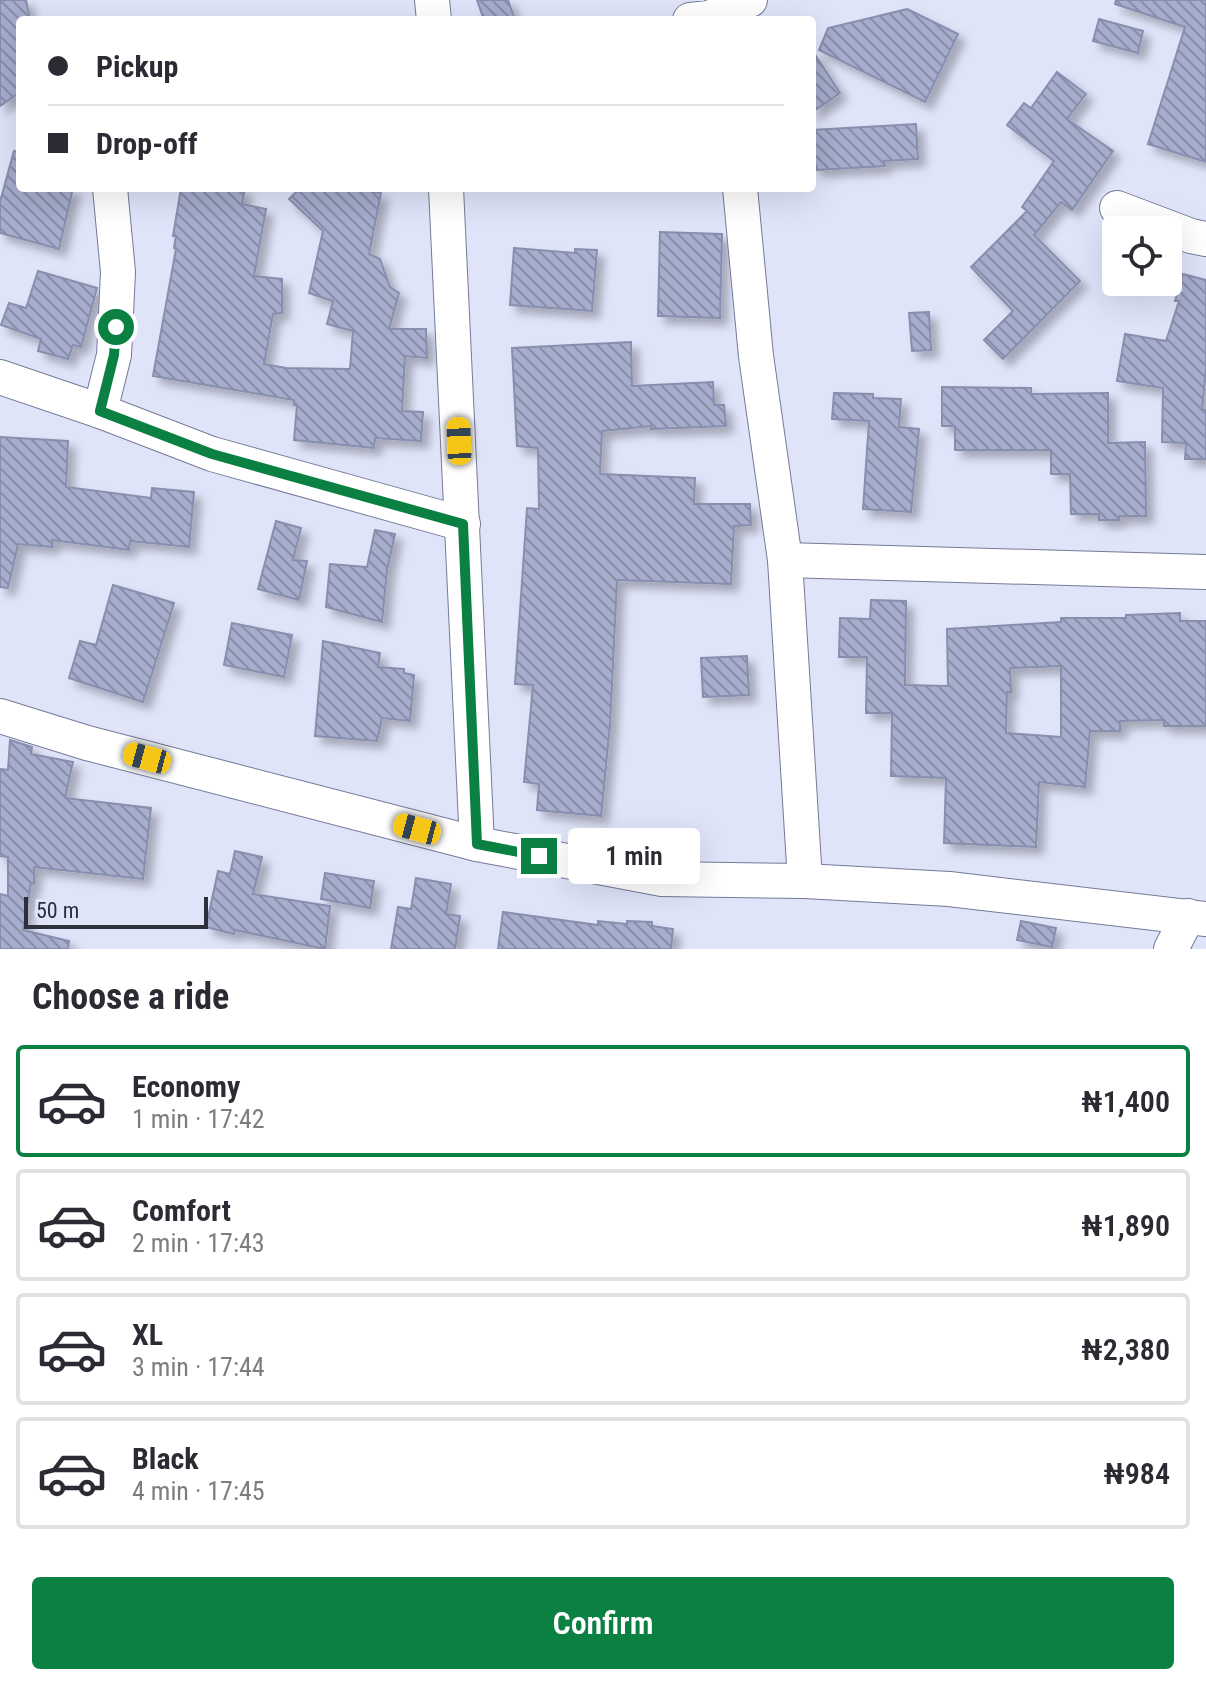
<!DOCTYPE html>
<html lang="en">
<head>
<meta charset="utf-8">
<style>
  :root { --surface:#fff; --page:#f2f2f3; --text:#2b2b33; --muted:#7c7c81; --line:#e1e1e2; --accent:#0b8043 }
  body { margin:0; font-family:"Roboto Condensed",sans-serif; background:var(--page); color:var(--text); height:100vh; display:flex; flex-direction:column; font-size:30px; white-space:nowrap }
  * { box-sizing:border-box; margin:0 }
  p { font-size:26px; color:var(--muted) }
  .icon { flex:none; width:44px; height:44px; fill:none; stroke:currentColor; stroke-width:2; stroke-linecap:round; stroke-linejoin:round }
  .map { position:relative; height:949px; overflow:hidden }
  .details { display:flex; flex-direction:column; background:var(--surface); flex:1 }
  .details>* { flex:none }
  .banner { position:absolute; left:16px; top:16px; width:800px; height:176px; border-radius:8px; box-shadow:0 8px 32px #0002; display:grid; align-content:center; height:176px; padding:0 32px; background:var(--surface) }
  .buttons { position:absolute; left:1102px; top:216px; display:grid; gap:16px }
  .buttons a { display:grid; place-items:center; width:80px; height:80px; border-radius:8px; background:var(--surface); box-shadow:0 8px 32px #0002; font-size:40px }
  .scale { position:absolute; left:24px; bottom:20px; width:184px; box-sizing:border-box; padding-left:8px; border:4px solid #2d2f3c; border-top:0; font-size:22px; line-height:28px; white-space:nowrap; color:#2d2f3c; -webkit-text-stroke:6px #e0e4f9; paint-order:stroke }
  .end { position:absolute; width:36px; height:36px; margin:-18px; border:10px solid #0b8043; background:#fff; box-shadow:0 0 0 4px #fff }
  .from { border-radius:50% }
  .bubble { position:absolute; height:56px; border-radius:8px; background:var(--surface); box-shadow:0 8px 32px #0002; font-size:26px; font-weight:600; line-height:56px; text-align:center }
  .car { position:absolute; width:24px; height:48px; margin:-24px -12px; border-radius:10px; box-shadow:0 0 6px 2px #0007; background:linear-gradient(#f5c518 24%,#345 0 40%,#f5c518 0 76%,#345 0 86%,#f5c518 0) }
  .banner b { display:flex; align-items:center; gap:28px; height:76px; font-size:30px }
  .banner b+b { border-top:2px solid var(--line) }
  .banner i { width:20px; height:20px; background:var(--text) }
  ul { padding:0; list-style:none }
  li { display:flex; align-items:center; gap:24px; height:112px; margin:0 16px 12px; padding:0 16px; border:4px solid var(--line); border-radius:8px }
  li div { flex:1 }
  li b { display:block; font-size:30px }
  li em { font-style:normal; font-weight:600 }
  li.active { border-color:var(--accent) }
  li>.icon { width:72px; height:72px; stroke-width:1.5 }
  h2 { padding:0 32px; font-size:36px; line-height:96px }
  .button { display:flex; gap:16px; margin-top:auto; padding:16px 32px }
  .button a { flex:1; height:92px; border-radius:8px; background:var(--accent); color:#fff; font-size:32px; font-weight:600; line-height:92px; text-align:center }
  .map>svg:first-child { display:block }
  .building { fill:url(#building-back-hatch); stroke:#888eae; stroke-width:2; fill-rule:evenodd; filter:url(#shadow) }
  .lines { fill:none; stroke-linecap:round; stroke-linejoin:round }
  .minor-casing { stroke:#747a99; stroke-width:36 }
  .minor { stroke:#fff; stroke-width:34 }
  .route { stroke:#0b8043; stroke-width:10 }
</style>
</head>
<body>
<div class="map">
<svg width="1206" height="949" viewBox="0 0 1206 949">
  <defs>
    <pattern id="building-back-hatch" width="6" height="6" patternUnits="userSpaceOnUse" patternTransform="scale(2)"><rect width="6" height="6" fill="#a6adcd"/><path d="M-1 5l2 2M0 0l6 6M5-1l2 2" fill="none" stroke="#888da8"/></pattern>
    <filter id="shadow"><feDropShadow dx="7" dy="7" stdDeviation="4" flood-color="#0004"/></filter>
  </defs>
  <rect width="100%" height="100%" fill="#e0e4f9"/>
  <!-- building -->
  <g class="building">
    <polygon points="0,0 26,0 30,20 20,20 20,92 0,106"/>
    <polygon points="477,0 508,0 515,20 484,20"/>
    <polygon points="1116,0 1206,0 1206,162 1148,144 1185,27 1115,4"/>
    <polygon points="907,9 958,34 925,102 819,50 828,28"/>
    <polygon points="1099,19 1143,31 1138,53 1093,41"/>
    <polygon points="812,50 840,93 812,112"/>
    <polygon points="1057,72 1086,94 1067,119 1113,151 1072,210 1061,202 1034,235 1080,281 1003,359 984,340 1013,311 971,267 1027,211 1022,207 1054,161 1007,125 1024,103 1031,108"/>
    <polygon points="916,124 918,159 884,161 885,166 817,170 816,165 812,166 812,130"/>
    <polygon points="14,151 20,152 20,188 73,188 59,249 0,233 0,202"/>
    <polygon points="181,188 245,188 242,204 266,209 254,276 282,279 282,313 273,314 264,364 286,368 350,369 353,331 327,324 333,301 309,293 323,231 289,199 300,188 355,188 381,193 369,254 380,259 390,287 399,293 389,329 426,329 427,358 405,356 402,411 423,412 421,441 375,438 374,448 294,440 297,405 294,405 294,400 153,376 176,249 174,248 176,236 173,236"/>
    <polygon points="660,232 722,234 720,318 658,316"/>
    <polygon points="514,248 575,253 575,249 597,250 592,311 510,305"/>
    <polygon points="38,271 97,288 81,347 73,345 68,359 38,351 41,339 1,325 9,303 26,308"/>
    <polygon points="1183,274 1206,280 1206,369 1202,410 1206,410 1206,459 1185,459 1186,443 1162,442 1163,388 1117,381 1125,334 1166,341 1179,301 1175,301"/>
    <polygon points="929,312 931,350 912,351 909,313"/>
    <polygon points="631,342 632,386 713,382 714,405 724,405 726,426 651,429 651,426 602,431 600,474 695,478 694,504 750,504 751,525 734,526 731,584 617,580 610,725 601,816 537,810 539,784 524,782 533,685 515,684 527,508 539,509 538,448 517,446 512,348"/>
    <polygon points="942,387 1031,388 1031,394 1108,393 1108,443 1145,442 1146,516 1119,516 1119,520 1099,520 1099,514 1071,514 1070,474 1051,474 1051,450 955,450 955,426 942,426"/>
    <polygon points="834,393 873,394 873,398 901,399 899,427 919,429 911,512 863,509 869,421 832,419"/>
    <polygon points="0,437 68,441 66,487 151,498 152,488 194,492 189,547 130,541 129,550 52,540 52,547 18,544 8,588 0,587"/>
    <polygon points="276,521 301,528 293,560 307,561 299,600 258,589"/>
    <polygon points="375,530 395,534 387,570 382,622 326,607 330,564 367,567"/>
    <polygon points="113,585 174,603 143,702 69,678 80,641 96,645"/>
    <path d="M871,600l35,1 -1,84 43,1 -1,-57 114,-7v-4h65v-3l54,-2v8h26v105h-42v-6l-44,1v10h-30l-5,56 -46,-5 -3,65 -92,-4 2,-65 -55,-2 1,-63h-26l1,-56h-28l1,-39 30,1zM1061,666v71l-55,-4 1,-41h4l-1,-24z"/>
    <polygon points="232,623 292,635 284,677 224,665"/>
    <polygon points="323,641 380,653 378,667 404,669 404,673 414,675 410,721 382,718 377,741 315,736"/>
    <polygon points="747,656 749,695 703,697 701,658"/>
    <polygon points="10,740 32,747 31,754 73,762 65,798 151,808 143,879 34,867 34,883 31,883 23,930 69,941 68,949 0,949 0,894 8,896 8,857 0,856 0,769 8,770"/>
    <polygon points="235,851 262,857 253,894 330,906 325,949 235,930 234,934 206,927 218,871 230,874"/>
    <polygon points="325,873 374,881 370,908 321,899"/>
    <polygon points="416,878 451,884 446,914 460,916 455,949 391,949 398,907 411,909"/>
    <polygon points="503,912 598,925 598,921 627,924 627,921 652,922 652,926 673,929 671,949 498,949"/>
    <polygon points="1021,921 1056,928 1052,947 1017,940"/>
  </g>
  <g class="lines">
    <defs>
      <g id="minor">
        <polyline points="432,0 434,20"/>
        <polyline points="690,20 709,18 750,0"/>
        <polyline points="446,188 477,844"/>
        <polyline points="740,188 756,356 785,560 805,881"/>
        <polyline points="1117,208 1191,236 1206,239"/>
        <polyline points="0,377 100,411 212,454 463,524"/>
        <polyline points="100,411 114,355 118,272 110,188"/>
        <polyline points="785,560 1206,572"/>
        <polyline points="0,716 87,743 477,844 662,879 805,881 949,889 1206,919"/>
        <polyline points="1171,949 1188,916"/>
      </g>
    </defs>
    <!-- minor casing -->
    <use href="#minor" class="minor-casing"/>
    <!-- minor -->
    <use href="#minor" class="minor"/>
  </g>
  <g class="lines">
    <!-- route -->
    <polyline class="route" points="116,327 114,355 100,411 212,454 463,524 477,844 539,856"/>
  </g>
</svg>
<div class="buttons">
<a><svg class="icon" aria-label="locate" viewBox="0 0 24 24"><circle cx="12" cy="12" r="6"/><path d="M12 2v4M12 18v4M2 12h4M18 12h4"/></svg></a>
</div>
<div class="scale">50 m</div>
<i class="end from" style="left:116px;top:327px"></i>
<i class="end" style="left:539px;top:856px"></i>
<div class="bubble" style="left:568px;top:828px;width:132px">1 min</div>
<i class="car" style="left:459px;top:441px;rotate:358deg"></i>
<i class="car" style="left:147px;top:758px;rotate:285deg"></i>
<i class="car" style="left:417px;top:829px;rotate:285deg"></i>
<div class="banner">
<b><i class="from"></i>Pickup</b>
<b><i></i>Drop-off</b>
</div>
</div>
<section class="details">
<h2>Choose a ride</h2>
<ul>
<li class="active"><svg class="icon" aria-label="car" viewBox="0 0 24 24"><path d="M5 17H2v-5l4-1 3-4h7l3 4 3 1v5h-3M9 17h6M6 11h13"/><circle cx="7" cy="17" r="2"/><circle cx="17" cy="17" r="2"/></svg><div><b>Economy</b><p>1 min · 17:42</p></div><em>₦1,400</em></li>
<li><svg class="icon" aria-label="car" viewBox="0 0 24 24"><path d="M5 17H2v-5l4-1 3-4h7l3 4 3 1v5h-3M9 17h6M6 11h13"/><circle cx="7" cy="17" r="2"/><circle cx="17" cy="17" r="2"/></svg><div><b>Comfort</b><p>2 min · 17:43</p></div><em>₦1,890</em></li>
<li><svg class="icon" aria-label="car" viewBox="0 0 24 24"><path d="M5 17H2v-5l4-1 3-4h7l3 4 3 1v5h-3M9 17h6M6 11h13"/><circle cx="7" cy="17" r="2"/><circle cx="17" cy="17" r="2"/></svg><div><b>XL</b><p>3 min · 17:44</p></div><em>₦2,380</em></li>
<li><svg class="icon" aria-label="car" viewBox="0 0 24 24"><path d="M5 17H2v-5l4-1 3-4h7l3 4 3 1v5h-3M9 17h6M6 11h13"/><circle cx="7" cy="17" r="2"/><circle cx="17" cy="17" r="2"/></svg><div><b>Black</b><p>4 min · 17:45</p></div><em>₦984</em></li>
</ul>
<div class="button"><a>Confirm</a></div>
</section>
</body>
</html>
